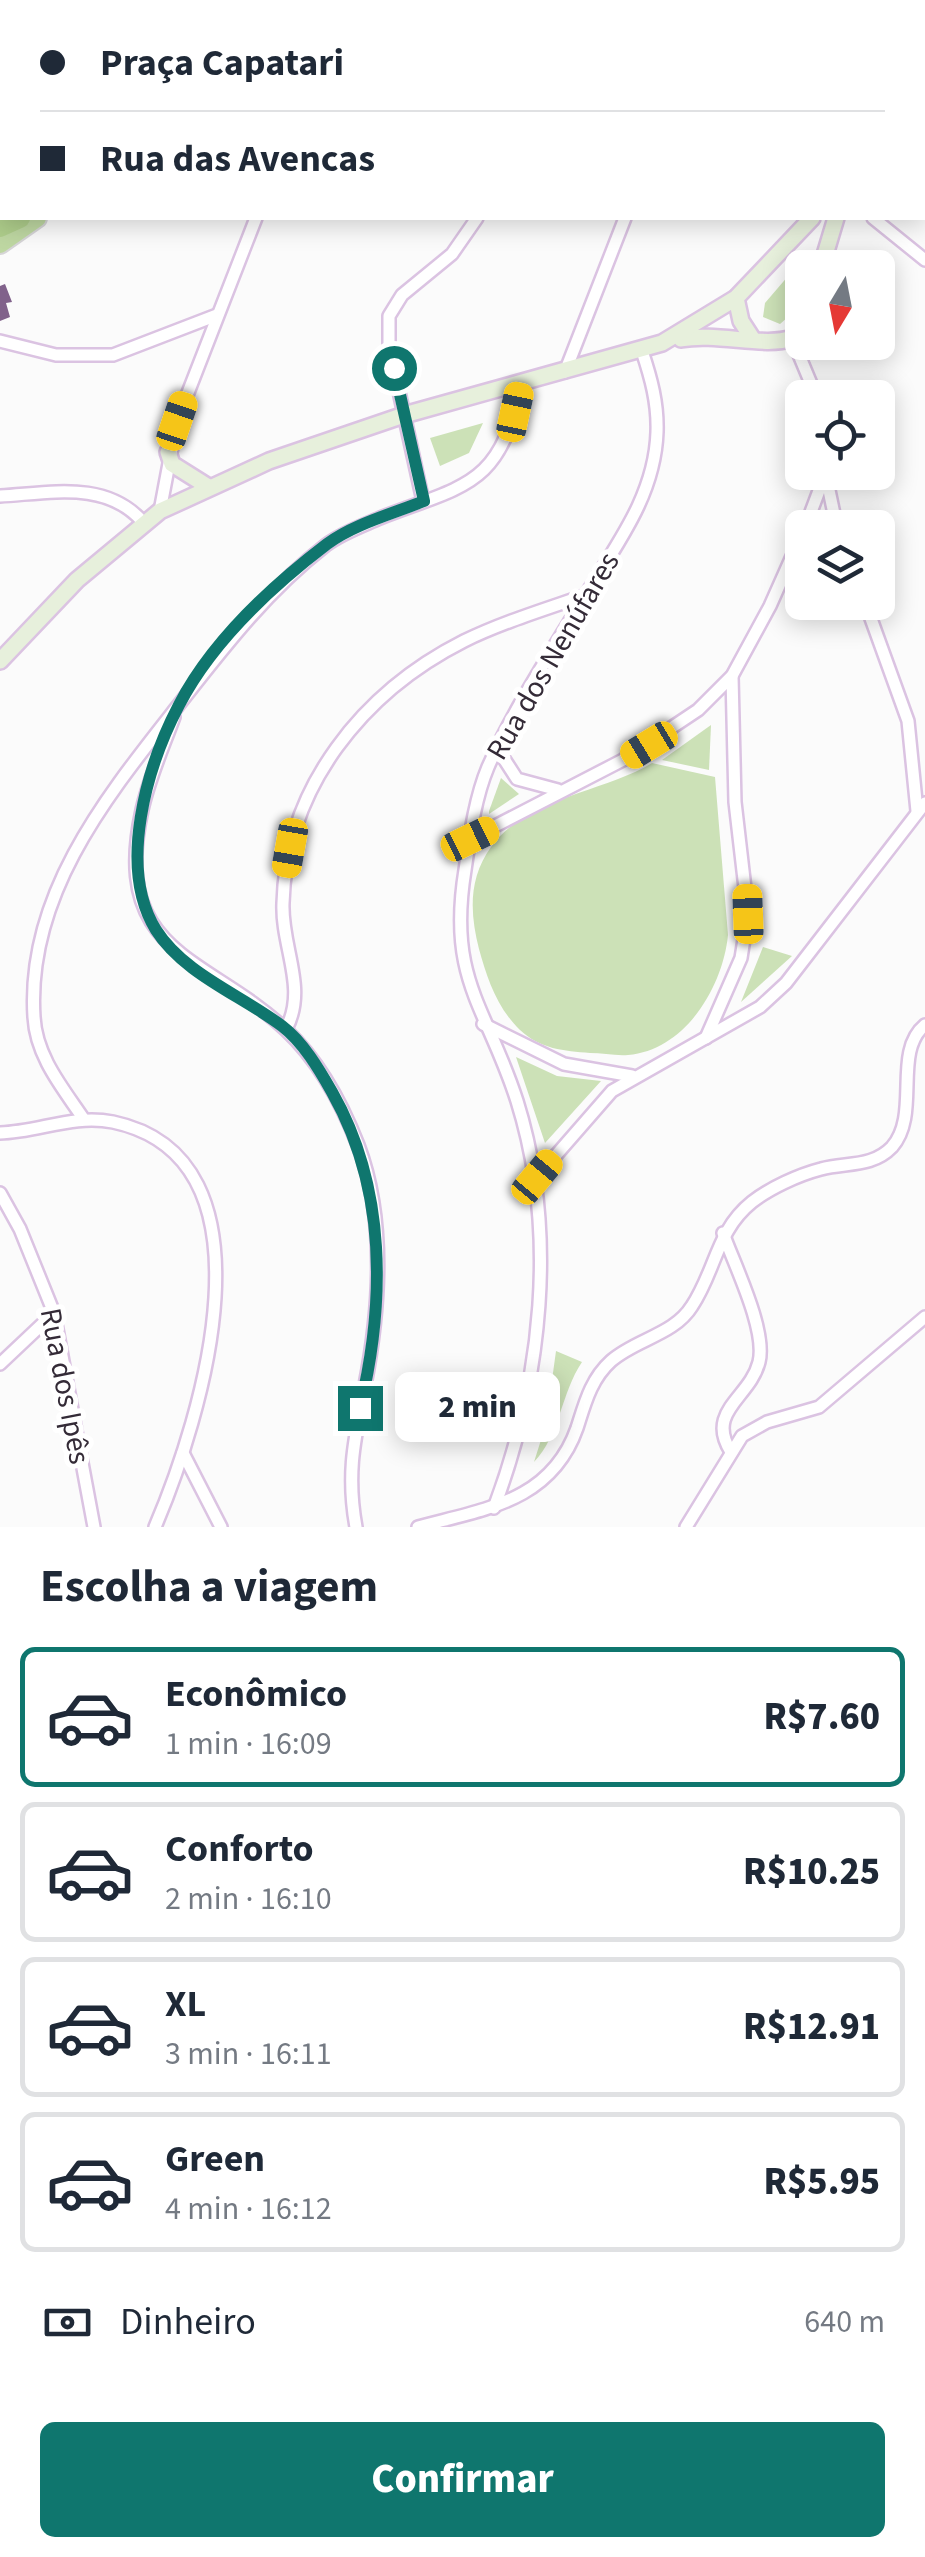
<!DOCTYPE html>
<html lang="pt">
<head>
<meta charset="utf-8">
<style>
  :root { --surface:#fff; --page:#f2f2f3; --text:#1f2937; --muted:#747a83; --line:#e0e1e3; --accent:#0f766e }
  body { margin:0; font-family:"Source Sans 3",sans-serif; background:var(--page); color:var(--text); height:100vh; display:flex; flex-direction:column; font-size:38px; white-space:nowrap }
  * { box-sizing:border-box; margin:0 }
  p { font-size:32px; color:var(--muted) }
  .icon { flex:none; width:55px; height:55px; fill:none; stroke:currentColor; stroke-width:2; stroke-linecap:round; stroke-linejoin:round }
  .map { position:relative; height:1527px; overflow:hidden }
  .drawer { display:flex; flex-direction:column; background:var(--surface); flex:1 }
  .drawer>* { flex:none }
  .guide { position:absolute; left:0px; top:0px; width:925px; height:220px; box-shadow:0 5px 25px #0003; display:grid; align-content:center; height:220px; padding:0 40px; background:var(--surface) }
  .needle { width:65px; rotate:190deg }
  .buttons { position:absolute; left:785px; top:250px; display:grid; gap:20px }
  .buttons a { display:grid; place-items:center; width:110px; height:110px; border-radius:15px; background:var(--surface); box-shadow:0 5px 25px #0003; font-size:50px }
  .end { position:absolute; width:45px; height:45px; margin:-22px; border:12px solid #0f766e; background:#fff; box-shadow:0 0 0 5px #fff }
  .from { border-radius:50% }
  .bubble { position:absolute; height:70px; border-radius:15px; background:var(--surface); box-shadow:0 5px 25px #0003; font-size:32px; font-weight:800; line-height:70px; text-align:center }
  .car { position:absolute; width:30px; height:60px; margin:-30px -15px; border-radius:12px; box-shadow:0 0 8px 2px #0007; background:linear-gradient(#f5c518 24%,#345 0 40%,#f5c518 0 76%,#345 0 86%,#f5c518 0) }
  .guide b { display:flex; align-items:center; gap:35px; height:95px; font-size:38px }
  .guide b+b { border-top:2px solid var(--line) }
  .guide i { width:25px; height:25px; background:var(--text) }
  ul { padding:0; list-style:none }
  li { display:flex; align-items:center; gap:30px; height:140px; margin:0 20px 15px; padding:0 20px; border:5px solid var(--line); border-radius:15px }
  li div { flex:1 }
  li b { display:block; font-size:38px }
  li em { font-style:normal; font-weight:800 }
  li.on { border-color:var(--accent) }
  li>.icon { width:90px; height:90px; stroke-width:1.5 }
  h2 { padding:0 40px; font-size:45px; line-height:120px }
  .pay { display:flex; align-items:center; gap:25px; height:110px; padding:0 40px; font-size:38px }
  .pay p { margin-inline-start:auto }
  .button { display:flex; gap:20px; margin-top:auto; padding:20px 40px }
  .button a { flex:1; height:115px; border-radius:15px; background:var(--accent); color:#fff; font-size:40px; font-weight:800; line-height:115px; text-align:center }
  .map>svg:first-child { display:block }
  .green { fill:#cce1b7 }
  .building { fill:#81628b }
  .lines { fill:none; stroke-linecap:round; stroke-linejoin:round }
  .service-casing { stroke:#dbc3e2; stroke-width:10 }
  .minor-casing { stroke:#dbc3e2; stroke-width:16 }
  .secondary-casing { stroke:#dbc3e2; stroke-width:20 }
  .trunk-casing { stroke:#d6d5d7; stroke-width:22 }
  .motorway-casing { stroke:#d6d5d7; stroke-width:25 }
  .service { stroke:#fff; stroke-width:5 }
  .minor { stroke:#fff; stroke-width:11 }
  .secondary { stroke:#e7f0dc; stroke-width:15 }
  .trunk { stroke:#bed7a2; stroke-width:18 }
  .motorway { stroke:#aecd8b; stroke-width:20 }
  .route { stroke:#0f766e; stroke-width:12 }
  .labels { text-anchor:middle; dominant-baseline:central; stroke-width:10; stroke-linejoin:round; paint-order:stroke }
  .street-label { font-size:30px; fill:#342b37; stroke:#fff }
</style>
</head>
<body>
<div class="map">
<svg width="925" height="1527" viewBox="0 0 925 1527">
  <rect width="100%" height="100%" fill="#fbfbfb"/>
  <!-- green -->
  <g class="green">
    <polygon points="807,254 811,256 802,268 788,317 780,324 763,317 765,303"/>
    <polygon points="483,423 469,453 440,466 430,438"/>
    <polygon points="711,725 709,770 662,760"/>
    <path d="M652,763l63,14 13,158c-5,51 -42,115 -100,120 -12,1 -26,-2 -38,-2 -26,-2 -50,-4 -70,-23 -23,-22 -33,-52 -41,-81 -9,-35 -11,-70 12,-102 36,-50 111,-54 161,-84z"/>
    <polygon points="501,778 519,794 489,814 489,811"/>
    <polygon points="763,947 792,956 741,1002"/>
    <polygon points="516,1057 557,1076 601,1081 545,1143"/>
    <path d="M556,1351l26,11c-21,31 -22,73 -48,100l12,-38z"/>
  </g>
  <!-- building -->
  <polygon class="building" points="5,284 12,302 6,303 10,317 0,321 0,286"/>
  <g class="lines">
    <defs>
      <g id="service">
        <polyline points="193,2 193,0"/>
        <polyline points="241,2 241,0"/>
      </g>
      <g id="minor">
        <polyline points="345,0 351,2"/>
        <polyline points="873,218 925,260"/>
        <polyline points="792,338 817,398"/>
        <polyline points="0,341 56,355 113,355 217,315"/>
        <polyline points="565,372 625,218"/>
        <polyline points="826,476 837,528"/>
        <path d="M0,496c51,-3 106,-16 143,26"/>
        <polyline points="423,501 389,346 389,316 402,295 452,254 477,218"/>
        <polyline points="160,511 177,421 256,218"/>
        <polyline points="805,528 826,472"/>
        <polyline points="865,602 908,721 917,811"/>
        <path d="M174,717c-11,30 -25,61 -32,93 -32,146 66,146 144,220 32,30 56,74 72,115 28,74 22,163 7,240 -10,53 -19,87 -9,142"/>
        <polyline points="497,748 517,779 558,790"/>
        <polyline points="470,839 623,760 698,710 732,676 770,606 802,534"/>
        <polyline points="483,1024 564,1064 632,1076"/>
        <path d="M286,1029c22,-41 -5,-82 -3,-126 3,-116 80,-211 181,-262 39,-19 82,-32 122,-46"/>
        <polyline points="706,1038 741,958 748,914 735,802 732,676"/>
        <path d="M83,1118c-21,-31 -47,-62 -49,-101 -8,-122 73,-221 143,-310 47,-60 89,-115 149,-162 16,-12 36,-19 54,-27 91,-35 119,-32 142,-135"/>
        <path d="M0,1133c39,-1 73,-19 113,-11 170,36 88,297 42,405"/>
        <polyline points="537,1177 612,1091 760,1007 786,983 925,803"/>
        <polyline points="0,1193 20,1229 54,1313 94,1527"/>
        <path d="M723,1233c11,31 44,97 36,129 -9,36 -54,49 -28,90"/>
        <polyline points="0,1364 54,1313"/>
        <polyline points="183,1453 221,1527"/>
        <path d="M494,1508c48,-128 64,-276 23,-407 -30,-94 -70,-121 -52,-231 5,-34 10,-72 23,-103 26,-59 64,-116 97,-171 32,-52 70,-101 72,-164 1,-29 -6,-54 -15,-81"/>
        <path d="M418,1527c66,-18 133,-25 159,-99 8,-25 14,-49 34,-67 25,-22 63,-26 81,-55 24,-36 24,-75 60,-104 18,-14 46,-27 69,-33 24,-7 51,-1 71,-22 29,-33 0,-95 33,-122"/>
        <polyline points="686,1527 742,1436 767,1422 819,1407 925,1317"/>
      </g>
      <g id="secondary">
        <polyline points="901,2 901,0"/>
        <polyline points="821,268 836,218"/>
        <polyline points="736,298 741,321 752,338"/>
        <path d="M681,339c36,-7 84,9 111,-1l10,-17"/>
        <polyline points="168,452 172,464 207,486"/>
        <polyline points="0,661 77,580 160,511 269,461 404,415 662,343 736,298 812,218"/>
      </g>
      <g id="trunk">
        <polyline points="112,2 112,0"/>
        <polyline points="132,2 133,0"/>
        <polyline points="0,206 2,205"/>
        <polyline points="0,244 37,218"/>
      </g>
      <g id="motorway">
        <polyline points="90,2 90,0"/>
        <polyline points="0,185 2,182"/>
        <polyline points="0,227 20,218"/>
      </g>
    </defs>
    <!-- service casing -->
    <use href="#service" class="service-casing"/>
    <!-- minor casing -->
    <use href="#minor" class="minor-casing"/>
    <!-- secondary casing -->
    <use href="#secondary" class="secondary-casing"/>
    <!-- trunk casing -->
    <use href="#trunk" class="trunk-casing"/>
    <!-- motorway casing -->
    <use href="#motorway" class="motorway-casing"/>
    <!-- service -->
    <use href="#service" class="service"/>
    <!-- minor -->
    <use href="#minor" class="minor"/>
    <!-- secondary -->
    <use href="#secondary" class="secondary"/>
    <!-- trunk -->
    <use href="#trunk" class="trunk"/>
    <!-- motorway -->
    <use href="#motorway" class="motorway"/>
  </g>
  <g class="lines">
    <!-- route -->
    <path class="route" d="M360,1408c25,-105 27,-219 -28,-316 -13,-23 -29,-50 -50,-66 -41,-31 -98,-52 -126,-96 -39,-63 -9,-164 23,-225 32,-62 93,-119 148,-161 27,-20 65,-30 97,-43l-30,-133"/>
  </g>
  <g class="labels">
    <!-- street labels -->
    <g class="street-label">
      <text transform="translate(553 656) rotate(-60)">Rua dos Nenúfares</text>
      <text transform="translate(65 1386) rotate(79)">Rua dos Ipês</text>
    </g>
  </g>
</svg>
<div class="buttons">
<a><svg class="needle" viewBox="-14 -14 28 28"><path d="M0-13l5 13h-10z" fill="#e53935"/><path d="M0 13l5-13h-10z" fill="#747a83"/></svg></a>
<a><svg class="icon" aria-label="locate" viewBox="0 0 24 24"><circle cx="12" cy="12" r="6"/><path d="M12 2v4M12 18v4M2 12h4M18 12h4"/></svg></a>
<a><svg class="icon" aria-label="layers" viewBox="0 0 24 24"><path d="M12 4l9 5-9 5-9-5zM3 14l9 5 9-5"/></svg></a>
</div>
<i class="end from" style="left:394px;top:368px"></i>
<i class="end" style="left:360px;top:1408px"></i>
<div class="bubble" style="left:395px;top:1372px;width:165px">2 min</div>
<i class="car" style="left:515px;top:412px;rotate:12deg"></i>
<i class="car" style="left:177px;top:421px;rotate:19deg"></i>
<i class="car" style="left:649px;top:745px;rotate:239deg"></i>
<i class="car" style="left:470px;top:839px;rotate:64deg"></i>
<i class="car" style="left:290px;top:848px;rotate:190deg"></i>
<i class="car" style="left:748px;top:914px;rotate:358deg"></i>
<i class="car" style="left:537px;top:1177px;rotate:40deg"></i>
<div class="guide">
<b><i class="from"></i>Praça Capatari</b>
<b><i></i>Rua das Avencas</b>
</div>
</div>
<section class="drawer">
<h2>Escolha a viagem</h2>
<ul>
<li class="on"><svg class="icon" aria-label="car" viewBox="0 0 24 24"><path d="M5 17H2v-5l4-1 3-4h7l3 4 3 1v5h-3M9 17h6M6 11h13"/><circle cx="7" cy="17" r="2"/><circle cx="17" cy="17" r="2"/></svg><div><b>Econômico</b><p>1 min · 16:09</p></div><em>R$7.60</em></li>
<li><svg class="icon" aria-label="car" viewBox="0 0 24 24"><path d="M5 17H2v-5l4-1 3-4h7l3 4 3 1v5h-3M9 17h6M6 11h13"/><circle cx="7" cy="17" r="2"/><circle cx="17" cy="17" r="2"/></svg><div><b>Conforto</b><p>2 min · 16:10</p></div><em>R$10.25</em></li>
<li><svg class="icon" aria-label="car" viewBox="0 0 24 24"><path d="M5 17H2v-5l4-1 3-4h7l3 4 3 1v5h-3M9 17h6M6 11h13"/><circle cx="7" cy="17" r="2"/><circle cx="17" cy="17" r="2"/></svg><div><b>XL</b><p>3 min · 16:11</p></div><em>R$12.91</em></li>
<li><svg class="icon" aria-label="car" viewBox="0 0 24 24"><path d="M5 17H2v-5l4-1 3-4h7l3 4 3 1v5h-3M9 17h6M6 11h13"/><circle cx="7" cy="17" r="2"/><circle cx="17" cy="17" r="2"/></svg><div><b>Green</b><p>4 min · 16:12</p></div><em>R$5.95</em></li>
</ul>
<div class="pay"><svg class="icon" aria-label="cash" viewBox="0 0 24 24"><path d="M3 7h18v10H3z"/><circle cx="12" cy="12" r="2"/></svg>Dinheiro<p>640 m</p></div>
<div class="button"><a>Confirmar</a></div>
</section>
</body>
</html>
